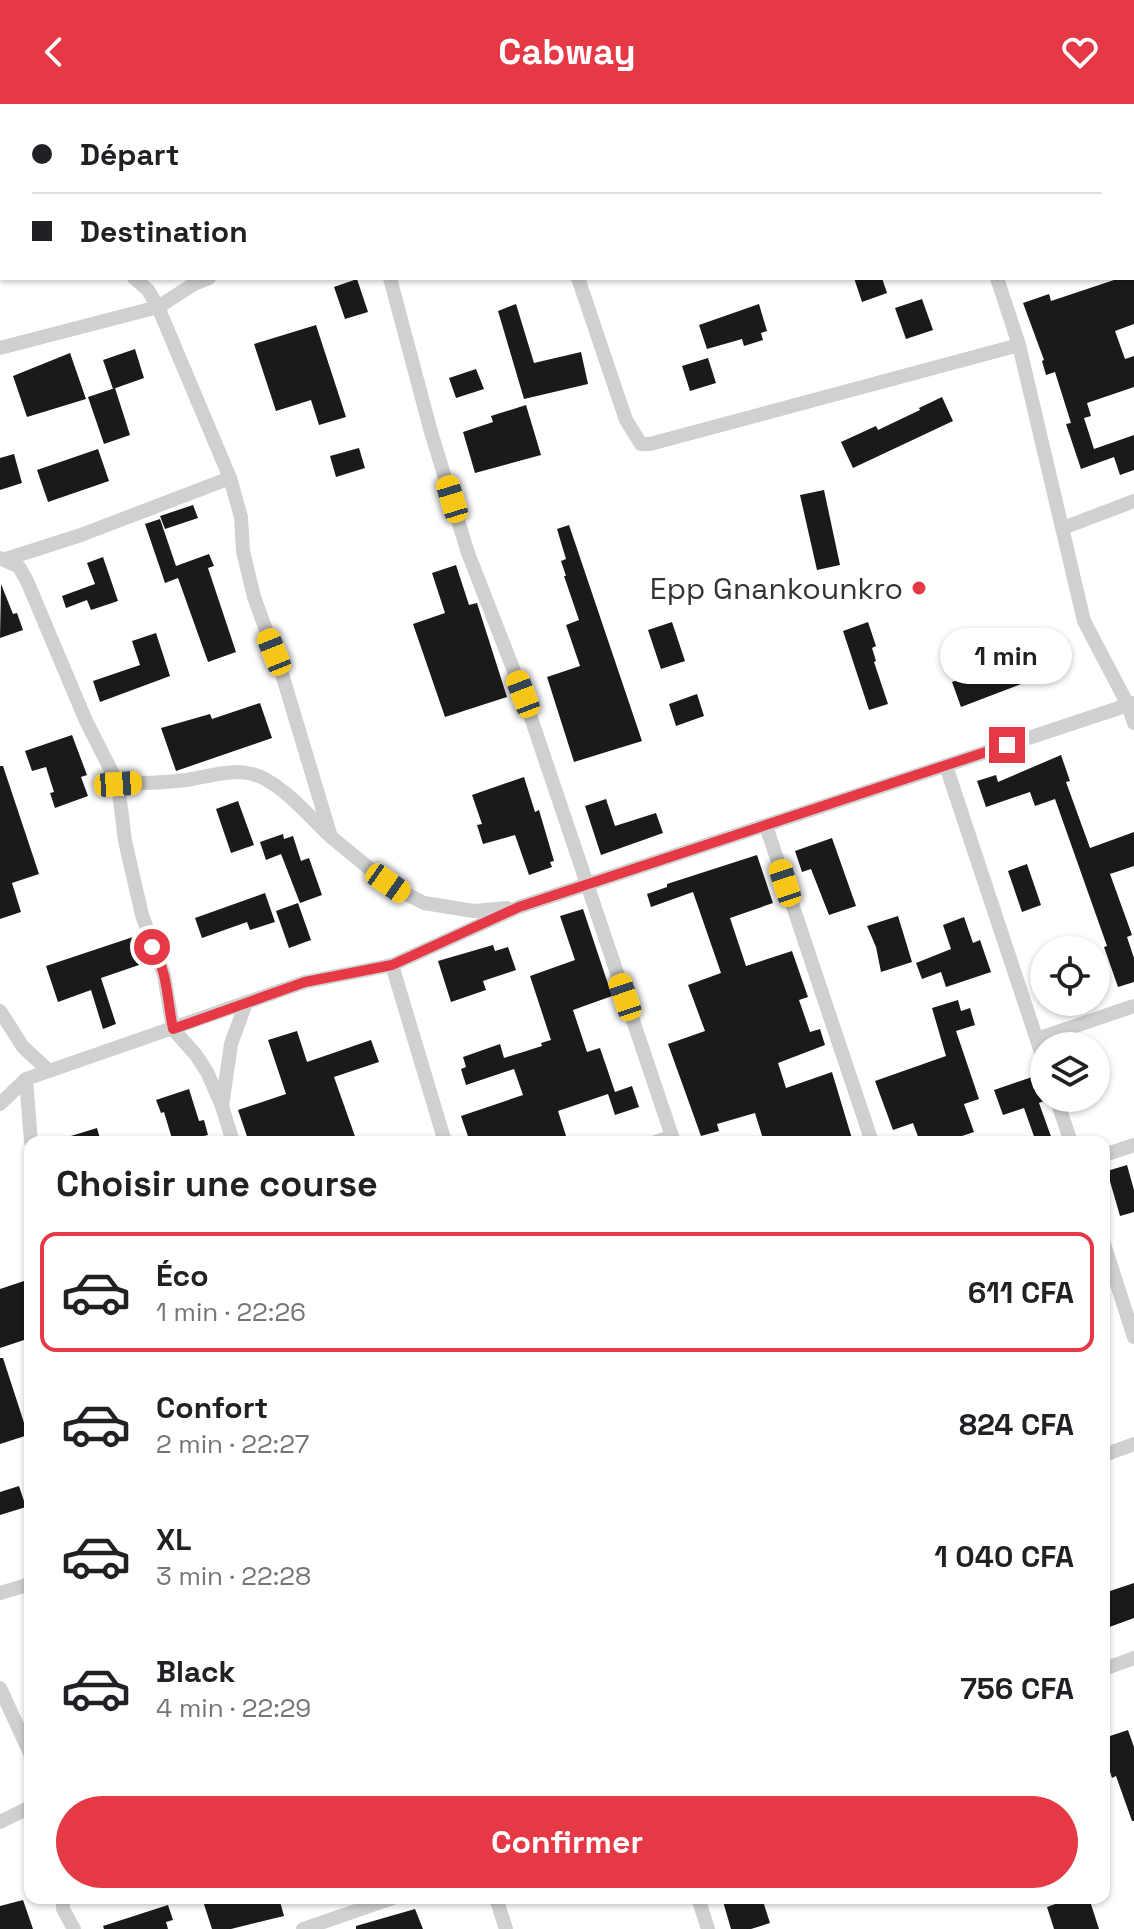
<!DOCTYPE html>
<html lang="fr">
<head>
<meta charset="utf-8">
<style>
  :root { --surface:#fff; --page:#f2f2f2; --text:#202124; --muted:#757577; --line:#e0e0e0; --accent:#e63946 }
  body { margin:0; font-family:"Space Grotesk",sans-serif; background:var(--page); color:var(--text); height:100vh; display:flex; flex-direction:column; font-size:30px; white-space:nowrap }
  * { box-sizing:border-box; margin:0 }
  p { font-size:26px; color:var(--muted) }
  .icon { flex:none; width:44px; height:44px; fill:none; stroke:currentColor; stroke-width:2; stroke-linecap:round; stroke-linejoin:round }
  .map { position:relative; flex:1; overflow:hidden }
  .sheet { position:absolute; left:24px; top:1032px; width:1086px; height:768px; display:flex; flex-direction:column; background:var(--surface); border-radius:16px; box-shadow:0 2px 6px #0004 }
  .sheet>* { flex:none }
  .top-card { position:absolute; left:0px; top:0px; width:1134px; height:176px; box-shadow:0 2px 6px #0004; display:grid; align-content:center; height:176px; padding:0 32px; background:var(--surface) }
  .controls { position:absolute; left:1030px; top:832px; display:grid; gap:16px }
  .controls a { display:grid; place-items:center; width:80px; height:80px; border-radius:50%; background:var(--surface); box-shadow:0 2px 6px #0004; font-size:40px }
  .end { position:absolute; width:36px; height:36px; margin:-18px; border:10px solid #e63946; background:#fff; box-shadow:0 0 0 4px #fff }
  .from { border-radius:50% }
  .bubble { position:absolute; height:56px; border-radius:28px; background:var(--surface); box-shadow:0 2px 6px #0004; font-size:26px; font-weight:700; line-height:56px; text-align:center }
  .car { position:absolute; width:24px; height:48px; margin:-24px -12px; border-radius:10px; box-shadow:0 0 6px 2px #0007; background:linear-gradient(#f5c518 24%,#345 0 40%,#f5c518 0 76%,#345 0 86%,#f5c518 0) }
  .top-card b { display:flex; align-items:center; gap:28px; height:76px; font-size:30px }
  .top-card b+b { border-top:2px solid var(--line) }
  .top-card i { width:20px; height:20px; background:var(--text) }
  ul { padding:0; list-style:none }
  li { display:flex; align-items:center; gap:24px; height:120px; margin:0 16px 12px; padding:0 16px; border:4px solid transparent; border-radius:16px }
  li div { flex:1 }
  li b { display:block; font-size:30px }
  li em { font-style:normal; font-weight:700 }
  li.on { border-color:var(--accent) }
  li>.icon { width:72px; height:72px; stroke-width:1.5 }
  h2 { padding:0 32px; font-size:36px; line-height:96px }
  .action { display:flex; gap:16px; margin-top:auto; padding:16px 32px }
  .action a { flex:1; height:92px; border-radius:48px; background:var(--accent); color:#fff; font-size:32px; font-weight:700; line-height:92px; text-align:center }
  header { display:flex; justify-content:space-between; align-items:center; height:104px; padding:0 32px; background:var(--accent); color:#fff; font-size:36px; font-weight:700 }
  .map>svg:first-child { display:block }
  .building { fill:#1a1a1a }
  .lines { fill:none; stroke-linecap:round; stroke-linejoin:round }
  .minor { stroke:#d0d0d0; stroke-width:14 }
  .route { stroke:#e63946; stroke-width:10 }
  .poi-dot { fill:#e63946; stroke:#fff; stroke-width:3 }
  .labels { text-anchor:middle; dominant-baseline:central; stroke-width:8; stroke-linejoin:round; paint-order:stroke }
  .poi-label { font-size:30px; fill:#333; stroke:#fff; text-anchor:end }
</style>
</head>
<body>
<header><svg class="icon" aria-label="back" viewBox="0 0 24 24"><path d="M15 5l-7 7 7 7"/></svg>Cabway<svg class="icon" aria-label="heart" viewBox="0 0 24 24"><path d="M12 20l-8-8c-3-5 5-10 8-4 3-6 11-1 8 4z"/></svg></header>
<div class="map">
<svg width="1134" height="1825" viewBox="0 0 1134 1825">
  <rect width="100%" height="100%" fill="#fff"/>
  <!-- building -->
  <g class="building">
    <polygon points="854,174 882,174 887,189 862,198"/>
    <polygon points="1120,174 1134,174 1134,220 1115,227 1125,255 1134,252 1134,283 1087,299 1091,312 1084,314 1094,345 1134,331 1134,366 1120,371 1114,353 1081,365 1066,320 1071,319 1055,268 1046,271 1042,257 1044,256 1023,199 1049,190 1051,197"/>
    <polygon points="357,175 368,208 345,215 334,183"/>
    <polygon points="922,195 933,226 906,235 895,204"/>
    <polygon points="516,200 534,259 581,248 588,280 524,295 498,207"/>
    <polygon points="759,200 767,227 761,229 763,236 744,242 742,235 707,245 699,221"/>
    <polygon points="316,221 346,313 319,321 311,296 276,307 254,240"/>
    <polygon points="135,245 144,274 113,285 103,256"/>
    <polygon points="70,249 86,295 27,313 13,272"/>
    <polygon points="708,254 716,279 690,287 682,262"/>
    <polygon points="476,265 484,285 456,294 449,274"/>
    <polygon points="115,284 130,331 104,340 88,293"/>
    <polygon points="942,293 953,317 853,364 841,338 876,322 878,326 920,306 919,304"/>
    <polygon points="526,301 541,351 475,369 463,328 493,318 491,312"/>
    <polygon points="359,344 365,364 336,373 330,352"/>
    <polygon points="98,345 109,377 48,398 37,366"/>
    <polygon points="14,350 22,379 0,386 0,354"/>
    <polygon points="824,386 840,461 817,466 800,391"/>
    <polygon points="193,401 198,414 165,425 160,412"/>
    <polygon points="160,415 176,462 209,450 214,462 208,464 236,548 208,558 178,474 165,479 161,467 145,420"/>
    <polygon points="569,421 642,637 574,658 547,573 580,562 566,521 579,516 564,472 566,472 561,457 566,455 557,425"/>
    <polygon points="103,453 118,497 91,506 87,496 66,504 62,492 95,480 87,459"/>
    <polygon points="456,461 469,501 477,499 507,593 445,613 413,520 445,509 432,469"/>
    <polygon points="1,480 13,510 17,509 23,526 0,534"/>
    <polygon points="672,518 685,557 661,565 648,526"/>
    <polygon points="868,518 876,542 872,544 876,557 874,558 888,600 869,606 843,527"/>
    <polygon points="156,529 170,572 100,598 93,577 140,561 132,537"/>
    <polygon points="1053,543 1061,565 961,603 952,578"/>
    <polygon points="697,590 704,612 676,622 669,600"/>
    <polygon points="260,599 272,634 176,667 161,624 210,610 212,615"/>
    <polygon points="72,631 87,671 81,673 88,692 55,704 50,689 54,688 46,663 32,667 25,647"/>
    <polygon points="1061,651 1070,677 1066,678 1090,744 1134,728 1134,762 1110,770 1132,831 1127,833 1134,854 1134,878 1118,883 1104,843 1107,842 1055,695 1035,702 1030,688 986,703 977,677 996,671 998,678"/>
    <polygon points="0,662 3,662 39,770 12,779 21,808 0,815"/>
    <polygon points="524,673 535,708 539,706 554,757 550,758 552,763 529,771 515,731 483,740 477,721 482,720 472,691"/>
    <polygon points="606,695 615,722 656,709 663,729 601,751 585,702"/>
    <polygon points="238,697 254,741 231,749 216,705"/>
    <polygon points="283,730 284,735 293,732 301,757 309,754 322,791 300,799 281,750 266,756 260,738"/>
    <polygon points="832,734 856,802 829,811 811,765 802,768 795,747"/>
    <polygon points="757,751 773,799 730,814 746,862 792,847 808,893 799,896 810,928 820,925 825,941 778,959 786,984 832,968 853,1038 764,1038 755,1009 717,1020 719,1027 701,1032 668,940 705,927 688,881 721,869 693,788 651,803 647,790 667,783 667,780"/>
    <polygon points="1027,760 1041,801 1022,808 1008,767"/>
    <polygon points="265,789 275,818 250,826 247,818 202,834 195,814"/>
    <polygon points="298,799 311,836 289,844 276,807"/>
    <polygon points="583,805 612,892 573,906 587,948 600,944 615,988 632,982 639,1003 615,1011 608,990 558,1007 568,1038 470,1038 461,1012 523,991 514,965 466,981 461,965 466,963 463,953 500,940 504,954 542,942 541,939 551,936 530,872 575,856 560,812"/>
    <polygon points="898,812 912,858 881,868 876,843 867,822"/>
    <polygon points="964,813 973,839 980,836 991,868 946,883 941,868 922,875 916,859 951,845 943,821"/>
    <polygon points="139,831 143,842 134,846 139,861 101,874 116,920 103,925 91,886 58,898 46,862"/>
    <polygon points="493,841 495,847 508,843 516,866 483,877 486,886 451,898 438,857"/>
    <polygon points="958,896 961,907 970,904 975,921 956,927 979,995 964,1000 974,1028 944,1038 920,1038 913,1019 893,1026 875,977 946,952 932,904"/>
    <polygon points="297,927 307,958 371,936 379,958 334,973 357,1038 249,1038 238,1006 286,990 268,936"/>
    <polygon points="1035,972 1044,997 1039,999 1053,1038 1036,1038 1024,1004 1003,1011 994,986"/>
    <polygon points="189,985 199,1017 204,1016 208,1031 204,1032 206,1038 173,1038 164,1008 161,1009 156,996"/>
    <polygon points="97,1024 101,1038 62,1038 61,1035"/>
    <polygon points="1127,1061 1134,1086 1134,1108 1120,1112 1107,1067"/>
    <polygon points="30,1175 30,1234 0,1244 0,1185"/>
    <polygon points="0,1254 3,1254 28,1331 0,1340"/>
    <polygon points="19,1382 26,1403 0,1411 0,1388"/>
    <polygon points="1134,1479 1134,1514 1104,1525 1104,1489"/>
    <polygon points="1128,1626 1134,1643 1134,1717 1132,1717 1116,1672 1112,1674 1104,1649 1104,1634"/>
    <polygon points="202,1794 279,1794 284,1812 231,1825 212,1825"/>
    <polygon points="722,1794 762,1794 770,1819 751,1825 731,1825"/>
    <polygon points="1072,1794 1089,1794 1099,1825 1054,1825 1047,1803"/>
    <polygon points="23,1796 33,1825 0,1825 0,1802"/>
    <polygon points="168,1801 173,1816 166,1818 168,1825 104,1825 103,1822"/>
    <polygon points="415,1805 423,1825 356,1825 356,1822"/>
  </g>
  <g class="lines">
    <!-- minor -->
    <g class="minor">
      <polyline points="265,0 266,2"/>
      <polyline points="519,0 520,2"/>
      <polyline points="935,0 935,2"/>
      <polyline points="682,2 684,0"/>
      <polyline points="1038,2 1045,0"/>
      <polyline points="0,8 2,18"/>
      <polyline points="0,88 2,87"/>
      <polyline points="134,174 148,186 158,203 230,374 241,413 243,447 254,493 282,570 331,733 375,769 402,788 424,799 474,807 507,804"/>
      <polyline points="390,174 431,328 468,449 523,590 674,1038"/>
      <polyline points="578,174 626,316 641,340 650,340 1019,241"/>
      <polyline points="997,174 1019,241 1084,517 1128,601 1134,619"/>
      <polyline points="0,244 158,203 194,180 209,174"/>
      <polyline points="1063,424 1134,397"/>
      <polyline points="0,454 19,463 27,477 86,617 118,680 125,737 142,811 164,871 173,925 196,951 207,968 222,1002 233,1038"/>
      <polyline points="6,455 81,431 230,374"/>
      <polyline points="946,662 1044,957"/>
      <path d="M118,680c22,-1 46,-1 68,-4 26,-4 54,-15 79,-1 24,13 45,38 65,57"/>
      <polyline points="766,722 872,1038"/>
      <polyline points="392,861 445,1038"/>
      <polyline points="0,907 23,943 49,967"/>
      <polyline points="1037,935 1134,902"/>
      <polyline points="26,975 31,1038"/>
      <polyline points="1056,994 1071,1038"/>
      <polyline points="0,1000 26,975 305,878 392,861 519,803 1134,599"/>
      <polyline points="222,1002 231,940 246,899"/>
      <polyline points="655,1038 672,1032"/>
      <polyline points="1104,1051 1134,1041"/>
      <polyline points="1104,1140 1134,1233"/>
      <polyline points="1104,1351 1134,1340"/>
      <polyline points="0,1489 30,1480"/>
      <polyline points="1104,1565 1134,1554"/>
      <polyline points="0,1584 30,1649"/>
      <polyline points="0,1718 30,1703"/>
      <polyline points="63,1794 63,1805 74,1825"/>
      <polyline points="496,1794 506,1825"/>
      <polyline points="698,1794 708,1825"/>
      <polyline points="303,1825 393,1794"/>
    </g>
  </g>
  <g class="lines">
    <!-- route -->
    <path class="route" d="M152,843c16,24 15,53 21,82l132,-47 87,-17 127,-58 488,-162"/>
  </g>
  <!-- markers -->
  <circle class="poi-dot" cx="919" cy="484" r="8"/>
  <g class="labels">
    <!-- poi labels -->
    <g class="poi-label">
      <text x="903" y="484">Epp Gnankounkro</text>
    </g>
  </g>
</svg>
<div class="controls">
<a><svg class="icon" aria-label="locate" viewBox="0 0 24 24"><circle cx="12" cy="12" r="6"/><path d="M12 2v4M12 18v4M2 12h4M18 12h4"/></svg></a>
<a><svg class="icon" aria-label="layers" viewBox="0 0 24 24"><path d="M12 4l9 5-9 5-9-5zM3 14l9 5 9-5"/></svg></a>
</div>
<i class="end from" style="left:152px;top:843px"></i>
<i class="end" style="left:1007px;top:641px"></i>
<div class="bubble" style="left:940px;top:524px;width:132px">1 min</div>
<i class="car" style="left:452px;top:395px;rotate:343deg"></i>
<i class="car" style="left:274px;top:548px;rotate:338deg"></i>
<i class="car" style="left:523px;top:590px;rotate:339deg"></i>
<i class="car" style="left:118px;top:680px;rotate:86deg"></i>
<i class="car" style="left:388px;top:779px;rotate:125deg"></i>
<i class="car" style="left:785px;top:779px;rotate:342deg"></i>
<i class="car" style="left:625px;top:893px;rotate:341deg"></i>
<div class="top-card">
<b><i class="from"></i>Départ</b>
<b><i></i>Destination</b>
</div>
<section class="sheet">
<h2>Choisir une course</h2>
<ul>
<li class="on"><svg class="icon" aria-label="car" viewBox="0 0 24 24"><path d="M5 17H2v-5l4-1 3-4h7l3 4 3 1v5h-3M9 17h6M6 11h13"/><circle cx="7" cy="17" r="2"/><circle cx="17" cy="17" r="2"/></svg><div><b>Éco</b><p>1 min · 22:26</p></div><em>611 CFA</em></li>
<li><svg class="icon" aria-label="car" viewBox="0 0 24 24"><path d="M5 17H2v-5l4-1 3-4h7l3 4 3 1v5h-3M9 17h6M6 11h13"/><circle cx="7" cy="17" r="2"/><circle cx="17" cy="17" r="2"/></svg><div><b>Confort</b><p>2 min · 22:27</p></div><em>824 CFA</em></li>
<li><svg class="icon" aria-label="car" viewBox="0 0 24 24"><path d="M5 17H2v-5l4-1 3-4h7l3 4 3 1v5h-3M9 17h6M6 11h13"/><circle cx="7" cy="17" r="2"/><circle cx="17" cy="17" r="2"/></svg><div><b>XL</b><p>3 min · 22:28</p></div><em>1 040 CFA</em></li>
<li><svg class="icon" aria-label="car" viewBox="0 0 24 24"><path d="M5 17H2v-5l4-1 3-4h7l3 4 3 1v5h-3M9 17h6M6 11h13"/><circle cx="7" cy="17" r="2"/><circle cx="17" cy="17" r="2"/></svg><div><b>Black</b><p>4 min · 22:29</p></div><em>756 CFA</em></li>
</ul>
<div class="action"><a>Confirmer</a></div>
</section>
</div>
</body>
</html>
